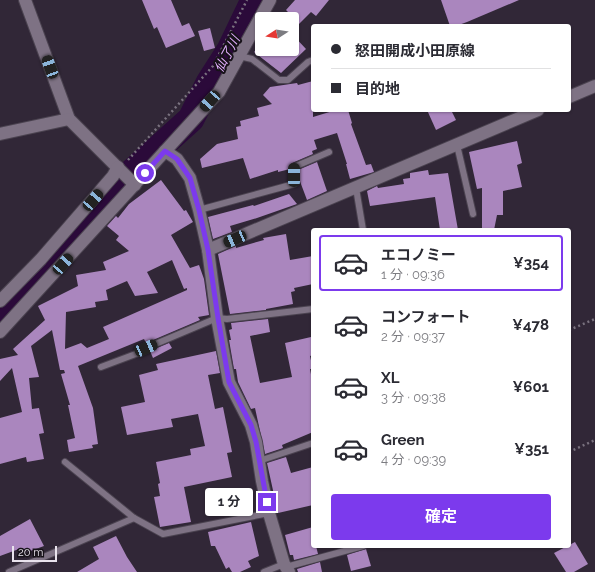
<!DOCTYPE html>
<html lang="ja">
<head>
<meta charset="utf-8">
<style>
  :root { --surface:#fff; --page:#f7f7f7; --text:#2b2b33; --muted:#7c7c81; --line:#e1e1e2; --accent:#7c3aed }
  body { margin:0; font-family:Raleway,"Noto Sans JP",sans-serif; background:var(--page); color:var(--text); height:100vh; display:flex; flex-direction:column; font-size:15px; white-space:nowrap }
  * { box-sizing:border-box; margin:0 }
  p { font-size:13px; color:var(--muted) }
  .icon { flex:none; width:22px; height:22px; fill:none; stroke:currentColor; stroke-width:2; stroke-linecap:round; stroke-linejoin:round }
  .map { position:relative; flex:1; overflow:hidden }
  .side { position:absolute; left:311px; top:228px; width:260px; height:320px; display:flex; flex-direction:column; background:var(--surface); border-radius:4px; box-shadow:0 1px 3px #0004 }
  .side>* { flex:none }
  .top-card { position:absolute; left:311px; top:24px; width:260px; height:88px; border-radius:4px; box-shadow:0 1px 3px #0004; display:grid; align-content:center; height:88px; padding:0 20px; background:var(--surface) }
  .needle { width:26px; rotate:258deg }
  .buttons { position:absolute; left:255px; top:12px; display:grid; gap:8px }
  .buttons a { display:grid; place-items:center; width:44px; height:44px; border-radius:4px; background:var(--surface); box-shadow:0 1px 3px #0004; font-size:20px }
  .scale { position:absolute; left:12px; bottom:10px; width:45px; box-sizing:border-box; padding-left:4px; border:2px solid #e9e3ed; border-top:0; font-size:11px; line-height:14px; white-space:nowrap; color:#e9e3ed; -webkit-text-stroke:3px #171219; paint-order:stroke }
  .end { position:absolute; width:18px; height:18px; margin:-9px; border:5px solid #7c3aed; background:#fff; box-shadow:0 0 0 2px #fff }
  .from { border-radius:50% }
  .bubble { position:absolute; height:28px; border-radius:4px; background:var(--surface); box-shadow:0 1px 3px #0004; font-size:13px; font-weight:700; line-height:28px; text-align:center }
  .car { position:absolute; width:12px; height:24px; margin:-12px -6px; border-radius:5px; box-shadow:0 0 3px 1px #0007; background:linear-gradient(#222 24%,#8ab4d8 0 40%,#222 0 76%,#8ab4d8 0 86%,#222 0) }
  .top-card b { display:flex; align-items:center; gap:14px; height:38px; font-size:15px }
  .top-card b+b { border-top:1px solid var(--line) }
  .top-card i { width:10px; height:10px; background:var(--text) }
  ul { padding:7px 0 0; list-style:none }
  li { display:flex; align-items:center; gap:12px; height:56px; margin:0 8px 6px; padding:0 12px; border:2px solid transparent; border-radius:4px }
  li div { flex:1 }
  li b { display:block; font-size:15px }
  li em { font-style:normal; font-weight:700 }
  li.on { border-color:var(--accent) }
  li>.icon { width:36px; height:36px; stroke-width:1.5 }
  .action { display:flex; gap:8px; margin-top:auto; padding:8px 20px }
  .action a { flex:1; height:46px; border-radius:4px; background:var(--accent); color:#fff; font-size:16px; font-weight:700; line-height:46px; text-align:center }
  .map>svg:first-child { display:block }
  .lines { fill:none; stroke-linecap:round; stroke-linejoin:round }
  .river { stroke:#2b0a3a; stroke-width:27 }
  .building { fill:#aa86be; fill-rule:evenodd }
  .lane-casing { stroke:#4b4350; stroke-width:8 }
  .street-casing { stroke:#4b4350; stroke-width:14 }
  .secondary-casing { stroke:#4b4350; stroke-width:14 }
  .path { stroke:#7a727f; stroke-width:2.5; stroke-dasharray:2 3; stroke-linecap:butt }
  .lane { stroke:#7e7284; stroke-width:6 }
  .street { stroke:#7e7284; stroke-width:12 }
  .secondary { stroke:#7e7284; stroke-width:12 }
  .route { stroke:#7c3aed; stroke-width:5 }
  .labels { text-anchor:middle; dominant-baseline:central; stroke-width:4; stroke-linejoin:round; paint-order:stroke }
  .water-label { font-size:13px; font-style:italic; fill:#e2affe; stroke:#171219 }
</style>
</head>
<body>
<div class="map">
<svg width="595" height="572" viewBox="0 0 595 572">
  <rect width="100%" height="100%" fill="#312737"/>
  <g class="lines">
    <!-- river -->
    <polyline class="river" points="0,316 37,278 111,191 191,119 209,83 230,50 254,0"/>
  </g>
  <!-- building -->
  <g class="building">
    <polygon points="142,0 171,0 182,26 189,23 195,36 166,48 157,27 154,29"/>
    <polygon points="295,0 329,0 316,16 311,12 292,31 292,16 286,10"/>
    <polygon points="441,0 519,0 467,22 456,26 450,26"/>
    <polygon points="210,28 215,48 204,51 198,31"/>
    <polygon points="292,34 306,49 281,73 254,52 260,46 262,46 262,49 292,49"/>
    <polygon points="313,81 313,117 336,110 348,110 352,123 351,124 366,165 371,164 374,172 350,179 346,164 347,164 337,133 314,140 317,149 312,151 313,154 292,163 290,165 290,169 278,172 278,170 250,179 243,158 202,168 200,159 217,144 238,139 236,127 241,126 240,121 259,116 257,108 272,104 263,95 270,87 297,83 298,85"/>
    <polygon points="427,110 451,110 456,120 436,130"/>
    <polygon points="517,141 522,163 517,165 522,187 503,191 503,215 497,215 494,230 482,230 482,188 477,189 469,152"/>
    <polygon points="317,162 327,191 307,200 298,176 298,170"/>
    <polygon points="428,170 429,175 448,173 458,230 440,230 435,197 370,206 367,191 377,186 378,188 404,184 403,179 410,178 410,173"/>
    <path d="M161,180l23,31 2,-1 7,12 -22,13 19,33 9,-3 5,14 5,36 -11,2 2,3 -54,23 -2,-4 -66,27 15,42 5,36 -6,1 1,3 -24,4 -2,-12 8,-2 -7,-33h2l-9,-31 4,-1 -1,-3h-4l-8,-40 -21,16 8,31 -10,1 3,31 7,-1 5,25 -5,1 5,25 -17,3 -1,-5 -26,7v-46l22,-6 -10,-44 -12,13v-22l18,-4 -5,-6 32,-29 -7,-14 40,-20 -2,-11 30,-5 -3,-8 26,-11 -13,-11 3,-4 -12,-10 9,-10 2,2 11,-14zM172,260l12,29 3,-1v2l-84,37 6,12 -22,9 -6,-5 -16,6 1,-37 30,-5 -1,-5 13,-2 -2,-10 21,-9 8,15 23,-3 -11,-21z"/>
    <polygon points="289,194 297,204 257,218 230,226 232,232 213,239 208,217 253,205 254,206"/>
    <polygon points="286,234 290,260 313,256 313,284 294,288 295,291 291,292 293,304 266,309 266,310 230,314 218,254 236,246 236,248 264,240 263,238"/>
    <polygon points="268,319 270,332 250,336 260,383 292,377 285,343 311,337 313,355 310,356 313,369 310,369 313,385 313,432 282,445 283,448 265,454 255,408 251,409 238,382 236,369 234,369 229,340 231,340 229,330 232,329 231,323"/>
    <polygon points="169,343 172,348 153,358 150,351"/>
    <polygon points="216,351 220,373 208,375 215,409 223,407 232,452 227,453 232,477 184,487 191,522 160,527 154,497 160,496 158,484 160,483 156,462 191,455 190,449 205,446 198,414 171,419 173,427 127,435 121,407 145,402 139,375 158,370 156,364"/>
    <polygon points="286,457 291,473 313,467 313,505 278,513 267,463"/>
    <polygon points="30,519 44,546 22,554 19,549 0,556 0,536"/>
    <polygon points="251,522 259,556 248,561 251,567 240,572 232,572 229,567 226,569 215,546 211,546 208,532"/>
    <polygon points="313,527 313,546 316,546 318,554 294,560 293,555 290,555 285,535"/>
    <polygon points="116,536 127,557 137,572 77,572 99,559 93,547"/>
    <polygon points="575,542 588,564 574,572 566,572 554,553"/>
    <polygon points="366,549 371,566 351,571 347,555"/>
    <polygon points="320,562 322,572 298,572 297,569"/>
  </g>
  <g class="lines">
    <defs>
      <g id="lane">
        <polyline points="239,56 252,59 279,80 288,80 308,62 313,60"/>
        <polyline points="457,145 473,214"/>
        <polyline points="356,188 363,230"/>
        <polyline points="199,210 294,184 294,167 329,152"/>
        <polyline points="101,367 141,352 146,348 217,318 227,319 313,309"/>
        <polyline points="259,461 313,443"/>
        <polyline points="65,462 134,518 163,534 269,513"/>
        <polyline points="286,567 363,546"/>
        <polyline points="9,572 134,518"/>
        <polyline points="264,572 284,564"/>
      </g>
      <g id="street">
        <polyline points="25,0 69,119 135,185"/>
        <polyline points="569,97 595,86"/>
        <polyline points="0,134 69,119"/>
        <polyline points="165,151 177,159 190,178 199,210 208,250 217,318 229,382 251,425 256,442 262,481 269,513 284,564 289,572"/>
        <polyline points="208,250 538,110"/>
        <polyline points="0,301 41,259 113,176 118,167"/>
      </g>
      <polyline id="secondary" points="0,332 219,92 270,0"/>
    </defs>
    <!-- lane casing -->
    <use href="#lane" class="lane-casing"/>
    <!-- street casing -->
    <use href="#street" class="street-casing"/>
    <!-- secondary casing -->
    <use href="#secondary" class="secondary-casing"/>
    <!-- path -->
    <g class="path">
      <polyline points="128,160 213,66 247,0"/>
      <polyline points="569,330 595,319"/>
      <polyline points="569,452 595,440"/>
    </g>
    <!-- lane -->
    <use href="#lane" class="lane"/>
    <!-- street -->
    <use href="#street" class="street"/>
    <!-- secondary -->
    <use href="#secondary" class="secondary"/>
  </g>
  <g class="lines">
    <!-- route -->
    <polyline class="route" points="145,173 165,151 177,159 190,178 199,210 208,250 218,318 229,382 251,425 256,442 267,502"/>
  </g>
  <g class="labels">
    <!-- water labels -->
    <g class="water-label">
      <text transform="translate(227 54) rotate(-62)">仙了川</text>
    </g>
  </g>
</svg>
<div class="buttons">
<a><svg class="needle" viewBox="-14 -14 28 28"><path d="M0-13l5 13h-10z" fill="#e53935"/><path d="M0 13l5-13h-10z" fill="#7c7c81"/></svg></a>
</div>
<div class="scale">20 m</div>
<i class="end from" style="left:145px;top:173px"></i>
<i class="end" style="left:267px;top:502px"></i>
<div class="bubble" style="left:205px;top:488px;width:48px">1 分</div>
<i class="car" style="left:50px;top:67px;rotate:340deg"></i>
<i class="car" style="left:210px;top:101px;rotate:222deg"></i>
<i class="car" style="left:294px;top:175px;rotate:0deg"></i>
<i class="car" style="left:93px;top:200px;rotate:41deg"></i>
<i class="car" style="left:235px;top:239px;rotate:247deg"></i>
<i class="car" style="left:63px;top:264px;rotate:42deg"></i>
<i class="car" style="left:146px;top:348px;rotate:67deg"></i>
<div class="top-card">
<b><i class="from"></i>怒田開成小田原線</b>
<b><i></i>目的地</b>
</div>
<section class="side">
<ul>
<li class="on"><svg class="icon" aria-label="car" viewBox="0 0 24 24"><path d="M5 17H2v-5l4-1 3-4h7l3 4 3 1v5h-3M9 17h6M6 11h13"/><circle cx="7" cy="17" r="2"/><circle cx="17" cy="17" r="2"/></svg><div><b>エコノミー</b><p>1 分 · 09:36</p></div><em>¥354</em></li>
<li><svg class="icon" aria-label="car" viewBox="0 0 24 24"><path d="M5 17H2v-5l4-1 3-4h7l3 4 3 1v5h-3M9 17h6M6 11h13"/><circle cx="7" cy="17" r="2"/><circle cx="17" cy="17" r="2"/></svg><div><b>コンフォート</b><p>2 分 · 09:37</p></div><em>¥478</em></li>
<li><svg class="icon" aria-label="car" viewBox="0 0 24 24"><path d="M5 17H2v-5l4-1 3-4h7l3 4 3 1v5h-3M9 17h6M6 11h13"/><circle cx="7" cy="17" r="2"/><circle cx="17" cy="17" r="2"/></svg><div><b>XL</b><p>3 分 · 09:38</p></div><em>¥601</em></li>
<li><svg class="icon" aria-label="car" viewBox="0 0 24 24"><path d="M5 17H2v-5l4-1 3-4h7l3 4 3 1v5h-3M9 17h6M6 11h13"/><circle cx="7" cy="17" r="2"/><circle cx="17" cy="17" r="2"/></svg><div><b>Green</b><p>4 分 · 09:39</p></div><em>¥351</em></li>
</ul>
<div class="action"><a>確定</a></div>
</section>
</div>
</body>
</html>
